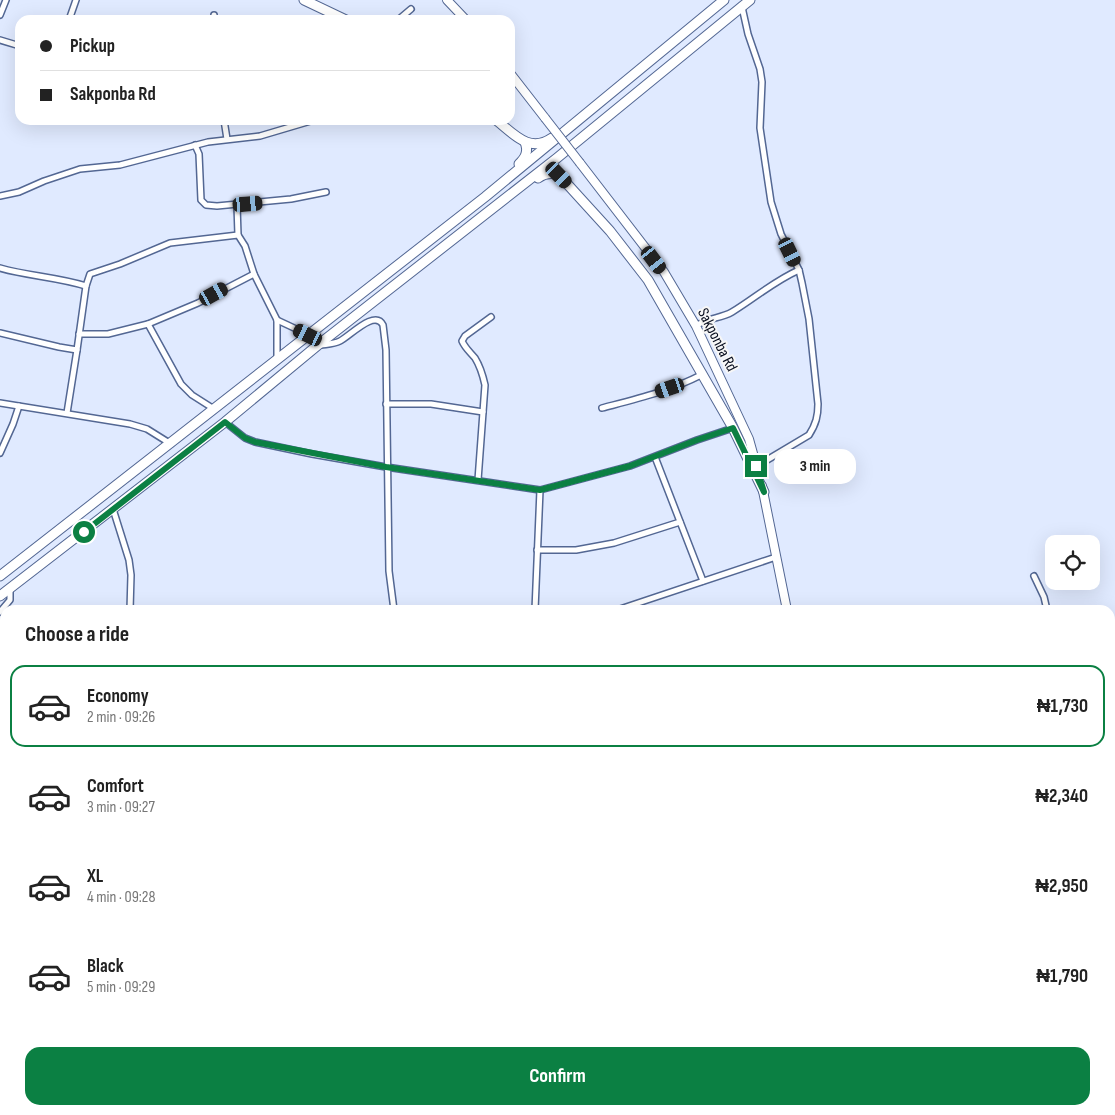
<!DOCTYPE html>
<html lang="en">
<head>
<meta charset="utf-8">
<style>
  :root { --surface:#fff; --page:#f2f2f2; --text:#222; --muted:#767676; --line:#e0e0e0; --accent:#0b8043 }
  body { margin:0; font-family:"Sofia Sans Condensed",sans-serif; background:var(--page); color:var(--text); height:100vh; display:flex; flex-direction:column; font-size:19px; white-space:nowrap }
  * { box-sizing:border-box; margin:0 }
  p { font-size:16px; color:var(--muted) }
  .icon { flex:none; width:28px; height:28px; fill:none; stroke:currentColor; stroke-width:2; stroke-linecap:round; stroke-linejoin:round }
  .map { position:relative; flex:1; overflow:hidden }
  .side { position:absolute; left:0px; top:605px; width:1115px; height:510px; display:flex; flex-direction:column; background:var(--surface); border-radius:15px 15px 0 0; box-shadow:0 5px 20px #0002 }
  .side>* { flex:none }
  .top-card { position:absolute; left:15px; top:15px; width:500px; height:110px; border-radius:15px; box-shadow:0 5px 20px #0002; display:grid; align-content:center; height:110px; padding:0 25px; background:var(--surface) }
  .controls { position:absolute; left:1045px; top:535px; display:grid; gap:10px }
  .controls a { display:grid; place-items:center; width:55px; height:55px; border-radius:10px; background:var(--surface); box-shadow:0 5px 20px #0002; font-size:25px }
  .end { position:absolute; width:22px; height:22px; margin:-11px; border:6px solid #0b8043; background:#fff; box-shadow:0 0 0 2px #fff }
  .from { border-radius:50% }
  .bubble { position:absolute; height:35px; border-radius:15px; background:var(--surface); box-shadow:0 5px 20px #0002; font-size:16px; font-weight:700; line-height:35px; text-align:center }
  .car { position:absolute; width:15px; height:30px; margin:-15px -8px; border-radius:6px; box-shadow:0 0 4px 1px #0007; background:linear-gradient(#222 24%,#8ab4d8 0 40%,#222 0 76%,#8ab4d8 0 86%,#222 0) }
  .top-card b { display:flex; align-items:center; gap:18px; height:48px; font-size:19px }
  .top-card b+b { border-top:1px solid var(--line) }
  .top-card i { width:12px; height:12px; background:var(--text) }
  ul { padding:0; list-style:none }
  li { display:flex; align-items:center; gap:15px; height:82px; margin:0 10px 8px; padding:0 15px; border:2px solid transparent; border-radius:15px }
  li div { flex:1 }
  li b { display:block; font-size:19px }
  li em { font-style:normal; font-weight:700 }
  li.current { border-color:var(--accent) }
  li>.icon { width:45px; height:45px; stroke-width:1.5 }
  h2 { padding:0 25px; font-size:22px; line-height:60px }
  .cta { display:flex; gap:10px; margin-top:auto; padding:10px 25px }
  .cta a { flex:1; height:58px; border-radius:15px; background:var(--accent); color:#fff; font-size:20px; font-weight:700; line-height:58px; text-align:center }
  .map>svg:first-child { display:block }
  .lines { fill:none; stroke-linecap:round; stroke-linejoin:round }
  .street-casing { stroke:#536793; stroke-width:8 }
  .secondary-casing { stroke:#536793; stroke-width:10 }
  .highway-casing { stroke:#536793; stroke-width:11 }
  .street { stroke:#fff; stroke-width:5 }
  .secondary { stroke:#fff; stroke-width:8 }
  .highway { stroke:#fff; stroke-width:9 }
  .secondary-bridge-casing { stroke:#536793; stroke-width:10; stroke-linecap:butt }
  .secondary-bridge { stroke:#fff; stroke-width:8 }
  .route { stroke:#0b8043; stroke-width:6 }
  .labels { text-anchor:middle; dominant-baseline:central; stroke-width:4; stroke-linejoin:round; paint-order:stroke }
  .street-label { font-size:16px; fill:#060c1d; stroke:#f7f7f7 }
</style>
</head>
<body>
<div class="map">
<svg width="1115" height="1115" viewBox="0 0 1115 1115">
  <rect width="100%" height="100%" fill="#e0eaff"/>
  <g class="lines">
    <defs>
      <g id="street">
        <path d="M742,7l6,27 12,35 2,13 -2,46 11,74 10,32 18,36 3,13 7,36 9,85c0,12 -2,20 -9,31l-52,31"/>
        <polyline points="0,15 6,0"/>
        <polyline points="214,15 214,20"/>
        <polyline points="69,20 76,0"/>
        <polyline points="398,20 411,9"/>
        <polyline points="0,40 20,46"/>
        <polyline points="224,120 227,139"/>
        <polyline points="195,145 199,154 201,200 206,205 217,206 291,199 326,192"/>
        <polyline points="0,196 19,192 44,181 80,169 120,165 208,142 260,136 314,120"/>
        <polyline points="237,205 238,235"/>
        <path d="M0,268c28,8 57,9 86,18"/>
        <polyline points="277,320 309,335"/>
        <polyline points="148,324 181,384 192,395 214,409"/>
        <path d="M696,326c12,-9 24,-7 36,-14 23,-14 42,-31 67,-42"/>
        <polyline points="0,333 59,347 77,350 86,286 90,274 120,264 170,243 238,235 245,246 254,274 277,320 277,359"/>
        <polyline points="79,334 108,334 148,324 198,303 254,274"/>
        <path d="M321,345c7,-1 13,-1 19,-4 10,-5 35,-32 43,-16l3,25 3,221 5,39"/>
        <polyline points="0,403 130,424 147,429 171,444"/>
        <polyline points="386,404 431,404 483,412"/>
        <path d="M602,408c34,-9 68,-17 99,-33"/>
        <polyline points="67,413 77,350"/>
        <polyline points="225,422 245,438 255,442 312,454 386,467 540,490 630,466 697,440 733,428"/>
        <polyline points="0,453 13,424 19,406"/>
        <polyline points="655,457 703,581"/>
        <path d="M478,480l7,-95c-2,-9 -5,-19 -10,-27 -5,-6 -10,-10 -13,-17l3,-5 26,-19"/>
        <polyline points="113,509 129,560 131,575 130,610"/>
        <polyline points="537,550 576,550 614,543 680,522"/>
        <polyline points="1034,576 1044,597 1047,610"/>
        <polyline points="535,610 540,490"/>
        <polyline points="617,610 776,557"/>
        <polyline points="0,612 10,600 10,588"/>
        <polyline points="1110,668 1115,667"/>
        <polyline points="0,714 5,710"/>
        <polyline points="1110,740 1115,739"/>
        <polyline points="0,797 5,793"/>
        <polyline points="1110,809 1115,808"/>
        <polyline points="1110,917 1115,918"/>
        <polyline points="0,956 5,958"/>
        <polyline points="0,1064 5,1082"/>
        <polyline points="1110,1072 1115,1061"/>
        <polyline points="14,1110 16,1115"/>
        <polyline points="154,1110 157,1115"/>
        <polyline points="636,1110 637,1115"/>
        <polyline points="1083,1110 1097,1115"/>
        <polyline points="70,1115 75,1110"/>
        <polyline points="219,1115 230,1110"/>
        <polyline points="659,1115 674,1110"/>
      </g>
      <g id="secondary">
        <polyline points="447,0 466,20"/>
        <polyline points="510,73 545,118"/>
        <polyline points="580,163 664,272 696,326 749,439 759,475"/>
        <polyline points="762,486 787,610"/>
        <polyline points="872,1110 873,1115"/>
      </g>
      <g id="highway">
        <polyline points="304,0 346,20"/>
        <path d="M496,120c17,13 33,34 56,18"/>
        <path d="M519,164c6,-6 10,-12 6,-22"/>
        <path d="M538,178c7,-5 13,-6 21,-3l51,56 38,49 85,148 31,64"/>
        <polyline points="0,576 485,197 724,0"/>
        <polyline points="0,596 225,422 318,345 557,158 750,0"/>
      </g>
    </defs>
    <!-- street casing -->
    <use href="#street" class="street-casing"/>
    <!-- secondary casing -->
    <use href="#secondary" class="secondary-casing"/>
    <!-- highway casing -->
    <use href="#highway" class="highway-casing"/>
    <!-- street -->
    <use href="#street" class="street"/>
    <!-- secondary -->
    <use href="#secondary" class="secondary"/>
    <!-- highway -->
    <use href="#highway" class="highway"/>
    <defs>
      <polyline id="secondary-bridge" points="545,118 580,163"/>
    </defs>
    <!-- secondary-bridge casing -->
    <use href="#secondary-bridge" class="secondary-bridge-casing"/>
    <!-- secondary-bridge -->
    <use href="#secondary-bridge" class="secondary-bridge"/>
  </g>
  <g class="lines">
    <!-- route -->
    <polyline class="route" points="84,532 225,422 245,438 255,442 386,467 540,490 630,466 697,440 733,428 764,492 756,466"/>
  </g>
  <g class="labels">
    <!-- street labels -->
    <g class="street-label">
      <text transform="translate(717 340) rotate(63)">Sakponba Rd</text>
    </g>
  </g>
</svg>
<div class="controls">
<a><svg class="icon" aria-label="locate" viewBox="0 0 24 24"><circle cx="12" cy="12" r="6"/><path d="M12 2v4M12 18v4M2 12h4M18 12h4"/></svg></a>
</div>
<i class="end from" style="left:84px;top:532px"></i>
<i class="end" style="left:756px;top:466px"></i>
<div class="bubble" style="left:774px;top:449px;width:82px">3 min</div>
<i class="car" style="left:559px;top:175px;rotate:136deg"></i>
<i class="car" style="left:248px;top:204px;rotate:85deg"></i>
<i class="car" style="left:790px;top:252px;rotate:154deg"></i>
<i class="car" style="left:654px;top:260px;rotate:143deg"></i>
<i class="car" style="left:214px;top:294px;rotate:61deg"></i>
<i class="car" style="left:308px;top:335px;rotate:296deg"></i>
<i class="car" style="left:670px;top:388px;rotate:251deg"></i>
<div class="top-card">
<b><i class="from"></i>Pickup</b>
<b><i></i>Sakponba Rd</b>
</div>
<section class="side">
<h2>Choose a ride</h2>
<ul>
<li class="current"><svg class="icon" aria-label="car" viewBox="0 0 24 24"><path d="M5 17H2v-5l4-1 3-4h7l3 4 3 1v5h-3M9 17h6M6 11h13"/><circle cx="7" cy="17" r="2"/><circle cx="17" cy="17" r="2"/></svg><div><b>Economy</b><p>2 min · 09:26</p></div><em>₦1,730</em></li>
<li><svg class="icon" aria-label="car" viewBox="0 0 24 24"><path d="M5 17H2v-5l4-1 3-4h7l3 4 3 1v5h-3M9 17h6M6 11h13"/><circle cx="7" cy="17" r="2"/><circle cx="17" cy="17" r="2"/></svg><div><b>Comfort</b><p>3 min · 09:27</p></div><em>₦2,340</em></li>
<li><svg class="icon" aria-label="car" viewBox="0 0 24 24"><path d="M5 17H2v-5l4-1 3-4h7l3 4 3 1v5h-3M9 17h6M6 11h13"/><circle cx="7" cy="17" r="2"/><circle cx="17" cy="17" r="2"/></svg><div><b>XL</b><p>4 min · 09:28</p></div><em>₦2,950</em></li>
<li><svg class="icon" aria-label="car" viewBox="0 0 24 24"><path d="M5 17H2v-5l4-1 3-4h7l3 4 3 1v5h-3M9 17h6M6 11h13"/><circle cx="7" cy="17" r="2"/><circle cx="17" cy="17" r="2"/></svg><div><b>Black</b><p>5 min · 09:29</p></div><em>₦1,790</em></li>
</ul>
<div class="cta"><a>Confirm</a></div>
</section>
</div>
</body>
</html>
